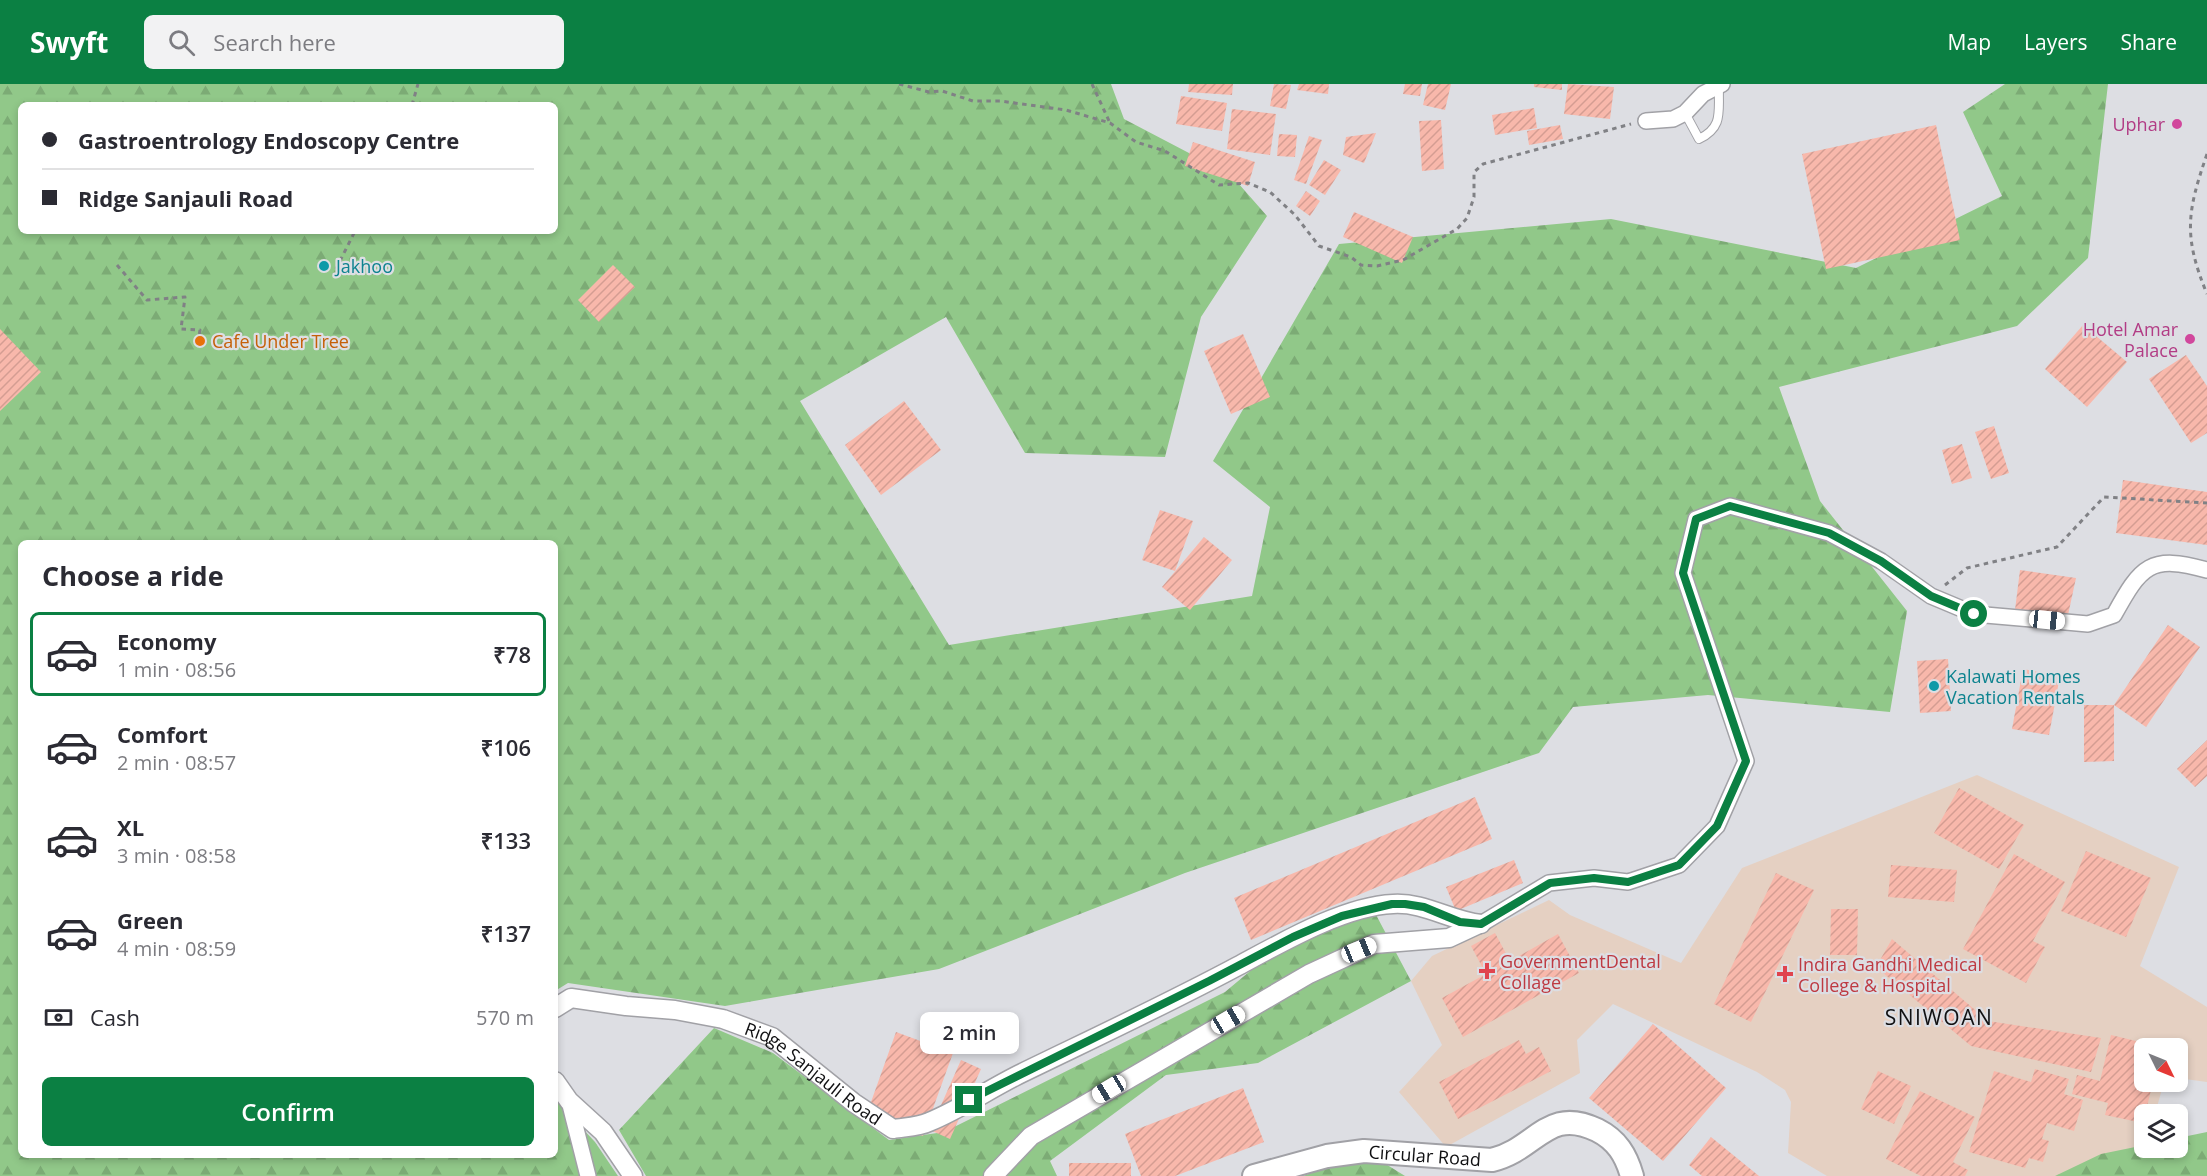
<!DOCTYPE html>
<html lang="en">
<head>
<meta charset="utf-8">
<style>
  :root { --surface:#fff; --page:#f2f2f3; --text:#2b2b33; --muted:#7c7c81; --line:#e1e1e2; --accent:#0b8043 }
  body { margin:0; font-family:"Open Sans",sans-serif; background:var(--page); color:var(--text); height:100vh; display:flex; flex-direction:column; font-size:22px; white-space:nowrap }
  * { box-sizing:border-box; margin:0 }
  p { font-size:20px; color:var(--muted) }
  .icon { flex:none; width:33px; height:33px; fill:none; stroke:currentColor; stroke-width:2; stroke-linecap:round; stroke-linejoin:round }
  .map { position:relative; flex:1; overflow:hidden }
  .details { position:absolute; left:18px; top:456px; width:540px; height:618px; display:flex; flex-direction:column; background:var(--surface); border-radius:9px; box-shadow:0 3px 9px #0003 }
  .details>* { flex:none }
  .banner { position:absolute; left:18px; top:18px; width:540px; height:132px; border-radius:9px; box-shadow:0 3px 9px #0003; display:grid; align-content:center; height:132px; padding:0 24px; background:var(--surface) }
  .needle { width:39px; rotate:133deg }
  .buttons { position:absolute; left:2134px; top:954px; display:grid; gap:12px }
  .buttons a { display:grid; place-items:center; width:54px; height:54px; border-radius:9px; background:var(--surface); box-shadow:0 3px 9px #0003; font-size:30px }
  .end { position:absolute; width:27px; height:27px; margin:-14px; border:8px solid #0b8043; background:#fff; box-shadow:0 0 0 3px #fff }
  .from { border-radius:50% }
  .bubble { position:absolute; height:42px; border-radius:9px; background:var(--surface); box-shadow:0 3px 9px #0003; font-size:20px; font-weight:600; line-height:42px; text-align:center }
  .car { position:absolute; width:18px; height:36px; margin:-18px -9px; border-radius:8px; box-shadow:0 0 4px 2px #0007; background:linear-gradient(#fff 24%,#345 0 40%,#fff 0 76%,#345 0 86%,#fff 0) }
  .banner b { display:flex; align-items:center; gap:21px; height:57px; font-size:22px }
  .banner b+b { border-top:2px solid var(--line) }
  .banner i { width:15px; height:15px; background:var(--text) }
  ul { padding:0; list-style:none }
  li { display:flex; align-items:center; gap:18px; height:84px; margin:0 12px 9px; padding:0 12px; border:3px solid transparent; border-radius:9px }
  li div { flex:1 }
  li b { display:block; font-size:22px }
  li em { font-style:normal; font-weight:600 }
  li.selected { border-color:var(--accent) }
  li>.icon { width:54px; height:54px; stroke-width:1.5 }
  h2 { padding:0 24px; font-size:27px; line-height:72px }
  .pay { display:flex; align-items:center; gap:15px; height:66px; padding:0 24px; font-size:22px }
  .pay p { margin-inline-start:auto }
  .cta { display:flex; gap:12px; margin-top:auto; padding:12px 24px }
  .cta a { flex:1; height:69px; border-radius:9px; background:var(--accent); color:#fff; font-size:24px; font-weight:600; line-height:69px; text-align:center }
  header { display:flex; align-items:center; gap:36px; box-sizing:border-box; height:84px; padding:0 30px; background:var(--accent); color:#fff }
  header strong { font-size:28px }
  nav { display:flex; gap:33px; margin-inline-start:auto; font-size:21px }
  .search { width:420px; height:54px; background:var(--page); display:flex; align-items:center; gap:15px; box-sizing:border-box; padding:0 21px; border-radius:9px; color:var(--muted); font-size:22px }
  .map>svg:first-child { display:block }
  .medical { fill:#e5d0c2 }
  .forest { fill:url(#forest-firs); fill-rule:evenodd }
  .building { fill:url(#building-hatch) }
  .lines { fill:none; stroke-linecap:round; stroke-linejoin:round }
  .service-casing { stroke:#a1a1a6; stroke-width:10 }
  .minor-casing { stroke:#a1a1a6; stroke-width:18 }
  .tertiary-casing { stroke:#a1a1a6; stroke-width:21 }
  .primary-casing { stroke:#a1a1a6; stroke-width:26 }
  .path { stroke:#808185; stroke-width:3; stroke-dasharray:4.5 4.5; stroke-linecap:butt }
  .service { stroke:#fff; stroke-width:8 }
  .minor { stroke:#fff; stroke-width:15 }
  .tertiary { stroke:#fff; stroke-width:18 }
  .primary { stroke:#fff; stroke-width:22 }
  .route { stroke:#0b8043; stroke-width:8 }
  .hotel-dot { fill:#d1479c; stroke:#dddee3; stroke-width:2 }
  .culture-dot { fill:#0f9aa8; stroke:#dddee3; stroke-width:2 }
  .food-dot { fill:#e8710a; stroke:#dddee3; stroke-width:2 }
  .health-dot { fill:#e0444e; stroke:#dddee3; stroke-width:2 }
  .labels { text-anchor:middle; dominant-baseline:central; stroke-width:4.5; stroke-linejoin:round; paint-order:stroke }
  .hotel-label { font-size:18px; fill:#b23c85; stroke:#dddee3; text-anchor:end }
  .culture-label { font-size:18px; fill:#0d838f; stroke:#dddee3; text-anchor:start }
  .food-label { font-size:18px; fill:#c56008; stroke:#dddee3; text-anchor:start }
  .health-label { font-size:18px; fill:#be3a42; stroke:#dddee3; text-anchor:start }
  .street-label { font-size:18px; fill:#101012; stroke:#dddee3 }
  .quarter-label { font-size:21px; letter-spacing:1.5px; fill:#101012; stroke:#dddee3 }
</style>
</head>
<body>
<header>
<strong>Swyft</strong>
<div class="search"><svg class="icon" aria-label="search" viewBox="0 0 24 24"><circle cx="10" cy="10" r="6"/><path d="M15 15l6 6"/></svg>Search here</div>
<nav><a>Map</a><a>Layers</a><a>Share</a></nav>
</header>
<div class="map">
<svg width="2207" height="1092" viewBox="0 0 2207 1092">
  <defs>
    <pattern id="forest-firs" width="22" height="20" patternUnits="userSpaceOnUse" patternTransform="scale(1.5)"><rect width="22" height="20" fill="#91c889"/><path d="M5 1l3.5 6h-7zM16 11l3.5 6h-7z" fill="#7cab75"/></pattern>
    <pattern id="building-hatch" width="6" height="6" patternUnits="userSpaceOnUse" patternTransform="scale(1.5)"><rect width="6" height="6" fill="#f8b8ab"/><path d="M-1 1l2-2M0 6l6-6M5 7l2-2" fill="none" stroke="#d49d92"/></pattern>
  </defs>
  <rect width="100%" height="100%" fill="#dddee3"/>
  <!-- medical -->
  <polygon class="medical" points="1977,691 2179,783 2140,882 2207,923 2207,998 2178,994 2178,964 2145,964 2145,998 2164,998 2155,1030 2145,1030 2145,1064 2138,1092 1827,1092 1788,1069 1791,1018 1785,1006 1757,988 1613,920 1577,956 1580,989 1446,1063 1399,1008 1442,961 1411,897 1432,872 1549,816 1570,831 1681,879 1742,784"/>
  <!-- forest -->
  <g class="forest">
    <path d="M0,0h1111l13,35 107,56 36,41 -66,101 -36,140 -140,-4 -79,-136 -146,84 149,244 303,-49 18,-89 -57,-46 126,-217 272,-25 245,49 146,-72 -39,-84 42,-28h103l-20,174 -71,68 -238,61 41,114 87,110 -17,101 -182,-17 -135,12 -34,46 -354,120 -246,96 -214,37 -157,-23 -13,8v-448h-534v612h534v-56l40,43 23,34h-618zM21,21h534v126h-534z"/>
    <polygon points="1374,827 1411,897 1258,979 1166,991 1050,1077 1057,1092 646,1092 619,1046 714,944 773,969 889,1056 944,1048 1225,908 1298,847"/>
    <polygon points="2207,1048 2207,1092 2055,1092 2101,1070 2145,1061 2145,1064 2178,1064 2178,1054"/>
    <polygon points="1368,1069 1405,1092 1303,1092"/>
  </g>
  <!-- building -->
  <g class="building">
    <polygon points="1189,0 1233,0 1232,11 1188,8"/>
    <polygon points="1274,0 1291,1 1286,25 1270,22"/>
    <polygon points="1299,0 1329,0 1328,10 1297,6"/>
    <polygon points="1405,0 1422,0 1420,12 1403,10"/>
    <polygon points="1428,0 1451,0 1445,26 1423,21"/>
    <polygon points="1534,0 1562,0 1562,6 1534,3"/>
    <polygon points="1568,0 1614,3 1610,35 1564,30"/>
    <polygon points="1181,12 1227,19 1222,47 1176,40"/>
    <polygon points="1534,24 1537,44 1495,51 1492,31"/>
    <polygon points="1232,25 1276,30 1270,71 1227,65"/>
    <polygon points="1441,36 1444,85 1422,87 1419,37"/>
    <polygon points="1560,41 1563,55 1529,61 1527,47"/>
    <polygon points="1936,41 1960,156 1826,185 1802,70"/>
    <polygon points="1376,49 1364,79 1343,71 1346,53"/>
    <polygon points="1279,50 1297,51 1295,73 1277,72"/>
    <polygon points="1309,52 1322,56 1306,100 1294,96"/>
    <polygon points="1193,58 1255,78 1248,102 1185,82"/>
    <polygon points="1324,76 1341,86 1325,111 1309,101"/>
    <polygon points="1306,107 1320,117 1310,132 1296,122"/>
    <polygon points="1354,128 1413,153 1402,179 1343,153"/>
    <polygon points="613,181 635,203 599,238 578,216"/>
    <polygon points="2083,241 2127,278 2087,323 2045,285"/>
    <polygon points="0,245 41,288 0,327"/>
    <polygon points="1243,250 1270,313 1231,330 1204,267"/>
    <polygon points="2186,271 2207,302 2207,349 2191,359 2149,295"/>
    <polygon points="904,317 941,366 881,411 845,361"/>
    <polygon points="1994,342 2009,389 1991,395 1975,348"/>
    <polygon points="1962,360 1972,394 1952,400 1942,366"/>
    <polygon points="2123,396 2207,408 2207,461 2116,449"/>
    <polygon points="1160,426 1193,437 1175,487 1142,476"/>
    <polygon points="1204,453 1232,476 1190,526 1162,503"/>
    <polygon points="2020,486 2076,494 2068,531 2015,526"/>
    <polygon points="2168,541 2200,563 2146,643 2114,621"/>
    <polygon points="1948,575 1951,627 1920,629 1917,577"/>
    <polygon points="2023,585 2060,592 2049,651 2012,645"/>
    <polygon points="2084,621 2114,621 2114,677 2084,678"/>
    <polygon points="2207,656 2207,692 2195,703 2177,685"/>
    <polygon points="1959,704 2024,741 1999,785 1934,749"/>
    <polygon points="1475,713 1492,755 1251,856 1234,814"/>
    <polygon points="2086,767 2151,794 2126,853 2061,827"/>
    <polygon points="2014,770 2065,798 2033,857 2045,863 2026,899 1963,865"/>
    <polygon points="1514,776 1523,799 1456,827 1446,803"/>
    <polygon points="1891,781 1957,786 1954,818 1888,813"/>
    <polygon points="1776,789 1814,806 1751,938 1714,920"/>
    <polygon points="1831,825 1858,825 1857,871 1830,871"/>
    <polygon points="1495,849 1510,877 1558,850 1579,889 1463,953 1442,914 1486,890 1471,862"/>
    <polygon points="1892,855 1988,937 2101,954 2091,988 1971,962 1876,883"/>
    <polygon points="1653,940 1726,1004 1663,1077 1589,1014"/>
    <polygon points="896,948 953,969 923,1052 866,1032"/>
    <polygon points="2111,951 2161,963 2145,964 2145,998 2153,998 2143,1039 2105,1031 2108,1019 2072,1010 2077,991 2100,997"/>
    <polygon points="1519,956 1526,970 1539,963 1551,987 1458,1035 1439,998"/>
    <polygon points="961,976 981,985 950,1055 930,1046"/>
    <polygon points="2035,985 2069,995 2064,1010 2083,1016 2074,1047 2047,1039 2042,1055 2049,1057 2043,1078 2029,1074 2025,1084 1969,1068 1994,987 2031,998"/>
    <polygon points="1878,987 1911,1002 1894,1040 1861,1025"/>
    <polygon points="1243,1004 1264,1058 1175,1092 1141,1092 1125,1050"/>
    <polygon points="1920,1007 1975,1033 1953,1078 1968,1086 1965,1092 1921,1092 1886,1075"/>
    <polygon points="1711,1053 1759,1092 1702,1092 1689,1081"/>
    <rect x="1069" y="1079" width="62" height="13"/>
  </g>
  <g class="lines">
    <defs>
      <path id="service" d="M1685,29l14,26c25,-12 19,-28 20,-52"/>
      <g id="minor">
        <polyline points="1646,37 1673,35 1685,29 1703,10 1722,0"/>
        <path d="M1481,840l68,-41 45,-5 34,4 51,-17 38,-39 29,-65 -63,-188 13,-54 34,-13 99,27 52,28 50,35 43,18 114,10 26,-9c27,-49 36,-61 93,-45"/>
        <polyline points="569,1017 588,1092"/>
      </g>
      <g id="tertiary">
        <path id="s1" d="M555,924l16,-10 55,8 49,4 48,9 49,18 82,66 39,26c12,-2 26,-2 36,-7 32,-13 62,-34 93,-49 72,-35 145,-69 216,-107 43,-23 106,-60 155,-62 32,-2 57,17 88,20"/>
        <polyline points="555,997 569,1017 603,1048 633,1092"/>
        <polyline points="993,1092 1031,1052 1309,890 1374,860 1449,854 1479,840"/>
      </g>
      <g id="primary">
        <path id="s2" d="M1254,1092l73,-20 37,-5 128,9c45,-11 55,-54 105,-30 20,10 29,25 35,46"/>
      </g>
    </defs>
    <!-- service casing -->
    <use href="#service" class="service-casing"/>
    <!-- minor casing -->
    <use href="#minor" class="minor-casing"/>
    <!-- tertiary casing -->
    <use href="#tertiary" class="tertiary-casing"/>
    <!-- primary casing -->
    <use href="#primary" class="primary-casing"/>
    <!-- path -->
    <g class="path">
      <polyline points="899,0 929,8 942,7 973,17 1000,17 1066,26 1110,39 1136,58 1165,67 1219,101 1248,99 1270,108 1295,131 1319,162 1351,173 1361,181 1377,182 1403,176 1457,145 1467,134 1474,113 1474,88 1483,80 1631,40"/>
      <polyline points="1092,0 1110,39"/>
      <polyline points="412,21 418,0"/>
      <path d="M2207,70c-20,58 -24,82 0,140"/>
      <polyline points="117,181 147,216 185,213 181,245 200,246 199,252"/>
      <polyline points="336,185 355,147"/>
      <polyline points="1945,501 1967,484 2057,463 2104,413 2207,419"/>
    </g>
    <!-- service -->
    <use href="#service" class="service"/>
    <!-- minor -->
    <use href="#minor" class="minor"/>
    <!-- tertiary -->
    <use href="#tertiary" class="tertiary"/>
    <!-- primary -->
    <use href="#primary" class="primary"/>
  </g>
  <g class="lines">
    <!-- route -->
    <polyline class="route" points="969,1016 1209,897 1293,853 1342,832 1392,820 1405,820 1424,823 1460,838 1481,840 1550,799 1594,794 1628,798 1679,781 1717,742 1746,677 1683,489 1696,435 1730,422 1829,449 1881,477 1931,512 1974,530"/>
  </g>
  <!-- markers -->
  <g class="hotel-dot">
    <circle cx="2177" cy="40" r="6"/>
    <circle cx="2190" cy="255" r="6"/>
  </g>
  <g class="culture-dot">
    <circle cx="324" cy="182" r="6"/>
    <circle cx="1934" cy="602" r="6"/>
  </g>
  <circle class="food-dot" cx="200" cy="257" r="6"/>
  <g class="health-dot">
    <path d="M1484 878h6v6h6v6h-6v6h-6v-6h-6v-6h6z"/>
    <path d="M1782 881h6v6h6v6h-6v6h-6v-6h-6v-6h6z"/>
  </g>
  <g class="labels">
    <!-- hotel labels -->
    <g class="hotel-label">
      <text x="2165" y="40">Uphar</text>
      <text x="2178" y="245">Hotel Amar<tspan x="2178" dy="21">Palace</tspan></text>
    </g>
    <!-- culture labels -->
    <g class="culture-label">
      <text x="336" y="182">Jakhoo</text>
      <text x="1946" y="592">Kalawati Homes<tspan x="1946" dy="21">Vacation Rentals</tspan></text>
    </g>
    <!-- food labels -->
    <g class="food-label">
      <text x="212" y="257">Cafe Under Tree</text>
    </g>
    <!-- health labels -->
    <g class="health-label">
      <text x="1500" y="877">GovernmentDental<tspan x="1500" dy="21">Collage</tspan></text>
      <text x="1798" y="880">Indira Gandhi Medical<tspan x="1798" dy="21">College &amp; Hospital</tspan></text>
    </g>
    <!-- street labels -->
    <g class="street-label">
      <text stroke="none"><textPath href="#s1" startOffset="279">Ridge Sanjauli Road</textPath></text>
      <text stroke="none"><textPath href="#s2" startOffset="174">Circular Road</textPath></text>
    </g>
    <!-- quarter labels -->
    <g class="quarter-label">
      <text x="1939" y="933">SNIWOAN</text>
    </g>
  </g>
</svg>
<div class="buttons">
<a><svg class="needle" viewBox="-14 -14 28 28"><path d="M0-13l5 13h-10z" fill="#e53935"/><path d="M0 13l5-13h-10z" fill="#7c7c81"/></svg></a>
<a><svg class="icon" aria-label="layers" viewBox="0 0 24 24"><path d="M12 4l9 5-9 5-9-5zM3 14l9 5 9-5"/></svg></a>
</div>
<i class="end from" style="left:1974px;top:530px"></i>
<i class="end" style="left:969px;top:1016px"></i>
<div class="bubble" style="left:920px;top:928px;width:99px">2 min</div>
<i class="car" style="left:2047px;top:536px;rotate:96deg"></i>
<i class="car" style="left:1359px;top:866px;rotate:68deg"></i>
<i class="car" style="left:1228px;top:936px;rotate:60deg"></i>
<i class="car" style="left:1109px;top:1005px;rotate:239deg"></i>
<div class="banner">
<b><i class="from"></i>Gastroentrology Endoscopy Centre</b>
<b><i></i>Ridge Sanjauli Road</b>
</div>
<section class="details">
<h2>Choose a ride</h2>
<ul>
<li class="selected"><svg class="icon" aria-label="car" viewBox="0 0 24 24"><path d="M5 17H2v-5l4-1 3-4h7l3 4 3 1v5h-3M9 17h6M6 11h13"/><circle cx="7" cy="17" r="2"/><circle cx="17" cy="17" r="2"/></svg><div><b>Economy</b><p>1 min · 08:56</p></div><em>₹78</em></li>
<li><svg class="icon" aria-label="car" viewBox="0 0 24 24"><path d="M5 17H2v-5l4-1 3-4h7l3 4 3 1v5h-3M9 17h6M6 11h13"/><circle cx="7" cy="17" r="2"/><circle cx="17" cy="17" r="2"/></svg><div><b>Comfort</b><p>2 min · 08:57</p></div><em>₹106</em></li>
<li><svg class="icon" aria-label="car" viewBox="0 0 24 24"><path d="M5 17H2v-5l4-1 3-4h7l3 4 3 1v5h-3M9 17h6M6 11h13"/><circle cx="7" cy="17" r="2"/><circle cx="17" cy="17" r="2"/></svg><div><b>XL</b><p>3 min · 08:58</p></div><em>₹133</em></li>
<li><svg class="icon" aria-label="car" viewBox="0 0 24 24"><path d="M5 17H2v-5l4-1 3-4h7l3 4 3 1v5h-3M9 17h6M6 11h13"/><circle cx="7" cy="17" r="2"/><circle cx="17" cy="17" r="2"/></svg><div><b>Green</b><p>4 min · 08:59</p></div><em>₹137</em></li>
</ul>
<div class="pay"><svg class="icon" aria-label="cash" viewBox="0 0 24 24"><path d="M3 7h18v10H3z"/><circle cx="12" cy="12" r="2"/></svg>Cash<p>570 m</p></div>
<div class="cta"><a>Confirm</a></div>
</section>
</div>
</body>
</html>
